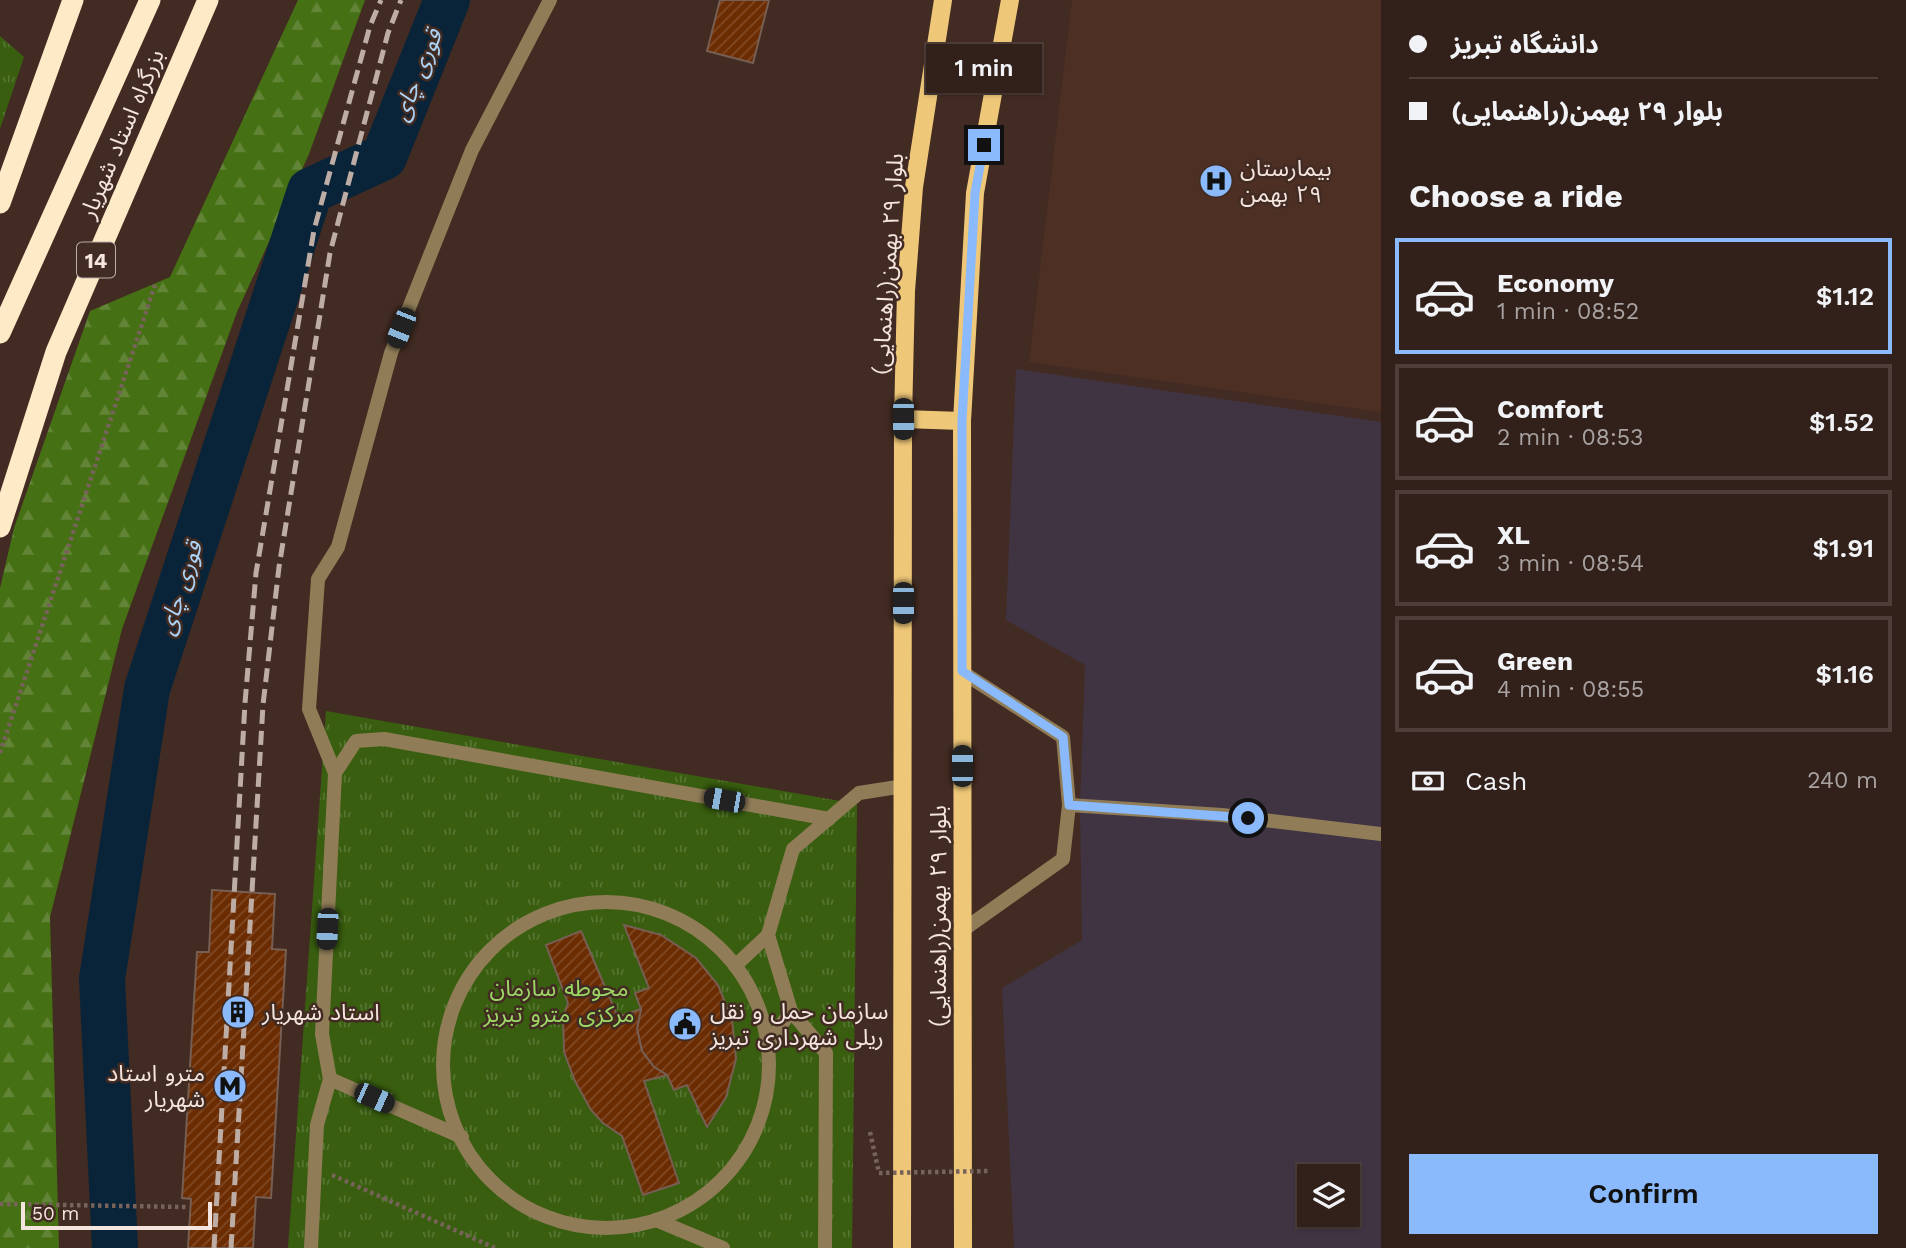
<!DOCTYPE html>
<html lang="en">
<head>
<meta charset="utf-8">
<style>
  :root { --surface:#32201a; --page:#3d2d27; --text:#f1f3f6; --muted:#a8a3a2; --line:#4d3e39; --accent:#8abafc }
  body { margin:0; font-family:"Work Sans","Noto Sans Arabic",sans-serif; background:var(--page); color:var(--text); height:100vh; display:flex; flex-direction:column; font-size:26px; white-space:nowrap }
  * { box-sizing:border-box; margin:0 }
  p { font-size:23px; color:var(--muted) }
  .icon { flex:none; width:38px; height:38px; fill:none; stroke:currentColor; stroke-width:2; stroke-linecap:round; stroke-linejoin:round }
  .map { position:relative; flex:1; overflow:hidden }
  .sheet { display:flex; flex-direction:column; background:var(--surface); width:525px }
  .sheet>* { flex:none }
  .banner { display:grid; align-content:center; height:154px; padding:0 28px; background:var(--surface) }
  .tools { position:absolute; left:1297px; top:1164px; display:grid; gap:14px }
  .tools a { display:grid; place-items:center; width:63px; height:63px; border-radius:0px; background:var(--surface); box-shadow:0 2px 5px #0004,0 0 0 2px var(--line); font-size:35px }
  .scale { position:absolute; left:21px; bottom:18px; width:191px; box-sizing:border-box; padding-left:7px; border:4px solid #f4e5de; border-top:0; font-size:19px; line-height:24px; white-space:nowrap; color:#f4e5de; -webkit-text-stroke:5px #422b22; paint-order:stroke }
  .end { position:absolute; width:32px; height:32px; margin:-16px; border:9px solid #8abafc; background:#111; box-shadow:0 0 0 4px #111 }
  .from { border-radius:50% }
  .bubble { position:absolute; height:49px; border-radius:0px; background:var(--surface); box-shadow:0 2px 5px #0004,0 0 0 2px var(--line); font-size:23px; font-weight:600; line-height:49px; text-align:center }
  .car { position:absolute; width:21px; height:42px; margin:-21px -10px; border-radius:9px; box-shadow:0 0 5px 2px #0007; background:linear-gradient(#222 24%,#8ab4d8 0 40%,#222 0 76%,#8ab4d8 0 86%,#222 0) }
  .banner b { display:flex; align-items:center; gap:24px; height:66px; font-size:26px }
  .banner b+b { border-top:2px solid var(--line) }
  .banner i { width:18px; height:18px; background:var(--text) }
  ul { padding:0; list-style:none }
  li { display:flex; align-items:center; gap:21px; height:116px; margin:0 14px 10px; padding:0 14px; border:4px solid var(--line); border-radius:0px }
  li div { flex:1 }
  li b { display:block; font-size:26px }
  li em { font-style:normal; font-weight:600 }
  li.current { border-color:var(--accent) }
  li>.icon { width:63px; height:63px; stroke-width:1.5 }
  h2 { padding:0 28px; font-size:32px; line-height:84px }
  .pay { display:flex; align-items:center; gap:18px; height:77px; padding:0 28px; font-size:26px }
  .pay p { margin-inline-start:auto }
  .button { display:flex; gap:14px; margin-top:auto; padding:14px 28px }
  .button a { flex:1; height:80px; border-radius:0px; background:var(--accent); color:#111; font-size:28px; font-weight:600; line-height:80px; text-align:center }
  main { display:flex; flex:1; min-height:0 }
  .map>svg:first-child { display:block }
  .built { fill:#4d3023 }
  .education { fill:#403443; fill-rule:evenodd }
  .forest { fill:url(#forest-firs) }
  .park { fill:url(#park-tufts) }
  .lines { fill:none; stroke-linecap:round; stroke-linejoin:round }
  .river { stroke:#092439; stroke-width:46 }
  .building { fill:url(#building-hatch); stroke:#775e52; stroke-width:2 }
  .path { stroke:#78635b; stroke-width:4.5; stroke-dasharray:3.5 3.5; stroke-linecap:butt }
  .lane { stroke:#907d58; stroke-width:14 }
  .street { stroke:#907d58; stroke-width:14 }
  .primary { stroke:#efc778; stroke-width:18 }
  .highway { stroke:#fdeac6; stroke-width:21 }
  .rail { stroke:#beada5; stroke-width:5; stroke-dasharray:14 7; stroke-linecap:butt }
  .path-bridge { stroke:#78635b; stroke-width:4.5; stroke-dasharray:3.5 3.5; stroke-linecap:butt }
  .route { stroke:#8abafc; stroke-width:9 }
  .labels { text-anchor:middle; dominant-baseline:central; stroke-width:5; stroke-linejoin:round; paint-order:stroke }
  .shield { fill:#422b22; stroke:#bfada6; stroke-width:2 }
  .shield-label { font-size:21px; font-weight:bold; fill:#f4e5de }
  .street-label { font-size:23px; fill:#f4e5de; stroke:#422b22 }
  .poi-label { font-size:23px; fill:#f4e5de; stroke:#422b22; text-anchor:start }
  .park-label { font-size:23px; fill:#9cd766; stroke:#422b22 }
  .water-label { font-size:24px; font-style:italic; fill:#abd2f4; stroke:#422b22 }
</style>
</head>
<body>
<main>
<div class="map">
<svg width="1381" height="1248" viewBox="0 0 1381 1248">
  <defs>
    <pattern id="forest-firs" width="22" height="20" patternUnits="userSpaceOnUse" patternTransform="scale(1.75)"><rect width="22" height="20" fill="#467014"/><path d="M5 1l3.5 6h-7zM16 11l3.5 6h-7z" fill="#618436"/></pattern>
    <pattern id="park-tufts" width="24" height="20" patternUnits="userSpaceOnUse" patternTransform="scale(1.75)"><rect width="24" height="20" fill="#395e0f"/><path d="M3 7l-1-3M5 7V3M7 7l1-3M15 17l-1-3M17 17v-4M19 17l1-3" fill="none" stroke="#567532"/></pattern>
    <pattern id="building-hatch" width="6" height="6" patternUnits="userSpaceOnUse" patternTransform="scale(1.75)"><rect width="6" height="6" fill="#6b2c01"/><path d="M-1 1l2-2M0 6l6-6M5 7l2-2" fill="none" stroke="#814a26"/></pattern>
  </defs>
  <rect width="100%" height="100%" fill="#422b22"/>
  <!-- built -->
  <polygon class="built" points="1072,0 1381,0 1381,412 1029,362"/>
  <!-- education -->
  <path class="education" d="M1016,369l365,53v826h-367l-12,-260 80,-48 -2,-135 5,-140 -79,-45zM1309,1176h39v38h-39z"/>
  <!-- forest -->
  <polygon class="forest" points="298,0 365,0 309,154 237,312 122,629 50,917 59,1248 0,1248 0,588 14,528 90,311 170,277"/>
  <!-- park -->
  <g class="park">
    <polygon points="0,36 24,57 0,129"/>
    <polygon points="326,711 857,804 852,1248 288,1248"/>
  </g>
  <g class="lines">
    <!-- river -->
    <polyline class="river" points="115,1248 102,979 147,689 310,191 384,157 447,0"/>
  </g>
  <!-- building -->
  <g class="building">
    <polygon points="720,0 769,0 753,63 707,51"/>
    <polygon points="212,890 275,894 272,949 286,950 271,1198 256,1197 253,1248 188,1248 191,1199 182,1198 197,952 209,952"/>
    <polygon points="624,925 661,935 696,958 718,985 732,1020 736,1059 726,1097 707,1127 687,1085 674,1090 667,1075 654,1067 642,1051 637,1029 641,1009 635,993 649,988"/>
    <polygon points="581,931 618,1017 641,1009 637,1029 642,1051 654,1067 667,1075 644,1081 679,1183 643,1195 622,1136 603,1123 591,1110 575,1081 564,1052 563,1017 568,1003 546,945"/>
  </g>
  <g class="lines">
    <!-- path -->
    <g class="path">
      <polyline points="0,753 155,285"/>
      <polyline points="870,1132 879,1173"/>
      <polyline points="332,1175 495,1248"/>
      <polyline points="0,1204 186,1207"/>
    </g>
    <!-- lane -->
    <g class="lane">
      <polyline points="335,773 309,709 318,579 338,547 391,353 472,150 550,0"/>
      <circle cx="606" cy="1065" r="163"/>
      <polyline points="735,966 768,935"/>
      <polyline points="768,1044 791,1011"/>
      <polyline points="330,1079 462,1137"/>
      <polyline points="656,1220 723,1248"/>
      <polyline points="311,1248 317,1125 330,1079 322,1034 335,773 356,741 384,739 829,819"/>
      <polyline points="825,1248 826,1053 791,1011 768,935 793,849 859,793 904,786"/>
    </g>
    <!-- street -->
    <g class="street">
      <polyline points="962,672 1063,737 1069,805 1063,859 963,930"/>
      <polyline points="1069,805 1222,815 1381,834"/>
    </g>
    <!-- primary -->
    <g class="primary">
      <polyline points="903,419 962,421"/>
      <polyline points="902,1248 903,419 906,291 914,187 943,0"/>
      <polyline points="963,1248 962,421 975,193 1010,0"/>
    </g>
    <!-- highway -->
    <g class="highway">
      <polyline points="0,203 73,0"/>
      <polyline points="0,333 150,0"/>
      <polyline points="0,527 56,352 208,0"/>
    </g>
    <!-- rail -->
    <g class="rail">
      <polyline points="214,1248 245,703 256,573 314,230 370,26 381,0"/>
      <polyline points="231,1248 263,705 279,567 330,253 388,33 401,0"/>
    </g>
    <!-- path-bridge -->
    <polyline class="path-bridge" points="879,1173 988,1171"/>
  </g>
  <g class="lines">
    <!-- route -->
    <polyline class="route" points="984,145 975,193 962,421 962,671 1063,737 1069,805 1248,818"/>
  </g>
  <!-- icons -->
  <defs>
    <symbol id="hospital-disc" viewBox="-11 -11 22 22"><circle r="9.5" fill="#8abafc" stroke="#422b22"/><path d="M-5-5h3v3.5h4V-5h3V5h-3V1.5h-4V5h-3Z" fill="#111"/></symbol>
    <symbol id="building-disc" viewBox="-11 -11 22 22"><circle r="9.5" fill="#8abafc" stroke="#422b22"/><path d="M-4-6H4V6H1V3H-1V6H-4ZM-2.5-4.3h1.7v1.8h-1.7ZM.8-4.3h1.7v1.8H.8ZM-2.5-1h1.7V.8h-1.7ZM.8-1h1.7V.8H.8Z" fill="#111"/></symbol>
    <symbol id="civic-disc" viewBox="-11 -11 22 22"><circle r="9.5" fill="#8abafc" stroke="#422b22"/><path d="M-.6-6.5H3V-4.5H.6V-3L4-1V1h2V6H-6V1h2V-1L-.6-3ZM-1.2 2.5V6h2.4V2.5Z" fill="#111"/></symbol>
    <symbol id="metro-disc" viewBox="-11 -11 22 22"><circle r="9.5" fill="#8abafc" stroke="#422b22"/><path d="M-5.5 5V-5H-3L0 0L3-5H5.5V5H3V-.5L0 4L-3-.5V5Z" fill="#111"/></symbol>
  </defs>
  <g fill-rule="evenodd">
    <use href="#hospital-disc" x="1197" y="162" width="38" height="38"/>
    <use href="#building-disc" x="219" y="993" width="38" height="38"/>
    <use href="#civic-disc" x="666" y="1005" width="38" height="38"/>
    <use href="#metro-disc" x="211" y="1067" width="38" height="38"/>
  </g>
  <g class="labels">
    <!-- shield labels -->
    <rect class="shield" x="77" y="242.5" width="38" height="35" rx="5"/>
    <g class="shield-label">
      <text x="96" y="260">14</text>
    </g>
    <!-- street labels -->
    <g class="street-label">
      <text transform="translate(122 134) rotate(-67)">بزرگراه استاد شهریار</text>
      <text transform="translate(888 264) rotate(-86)">بلوار ٢٩ بهمن(راهنمایی)</text>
      <text transform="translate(938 916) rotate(-90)">بلوار ٢٩ بهمن(راهنمایی)</text>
    </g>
    <!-- poi labels -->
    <g class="poi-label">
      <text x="1240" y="168">بیمارستان<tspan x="1240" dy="26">٢٩ بهمن</tspan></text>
      <text x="710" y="1011">سازمان حمل و نقل<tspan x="710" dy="26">ریلی شهرداری تبریز</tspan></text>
      <text x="262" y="1012">استاد شهریار</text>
      <text x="205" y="1073" text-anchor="end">مترو استاد<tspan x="205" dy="26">شهریار</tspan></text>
    </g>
    <!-- park labels -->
    <g class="park-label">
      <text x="559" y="988">محوطه سازمان<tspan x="559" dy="26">مرکزی مترو تبریز</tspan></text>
    </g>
    <!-- water labels -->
    <g class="water-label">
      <text transform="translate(417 75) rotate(-68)">قوری چای</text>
      <text transform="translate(180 588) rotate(-72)">قوری چای</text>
    </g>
  </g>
</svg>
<div class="tools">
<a><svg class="icon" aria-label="layers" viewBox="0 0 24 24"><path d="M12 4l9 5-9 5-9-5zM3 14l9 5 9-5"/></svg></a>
</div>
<div class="scale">50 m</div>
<i class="end from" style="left:1248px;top:818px"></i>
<i class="end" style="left:984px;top:145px"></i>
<div class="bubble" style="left:926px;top:44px;width:116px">1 min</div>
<i class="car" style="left:401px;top:328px;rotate:202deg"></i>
<i class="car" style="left:903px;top:419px;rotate:180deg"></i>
<i class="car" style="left:903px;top:603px;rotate:180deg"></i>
<i class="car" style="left:962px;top:766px;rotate:0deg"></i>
<i class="car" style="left:724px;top:800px;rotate:280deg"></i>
<i class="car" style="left:327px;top:929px;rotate:183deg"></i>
<i class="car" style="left:374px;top:1098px;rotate:114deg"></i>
</div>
<section class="sheet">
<div class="banner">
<b><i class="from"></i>دانشگاه تبریز</b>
<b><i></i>بلوار ٢٩ بهمن(راهنمایی)</b>
</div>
<h2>Choose a ride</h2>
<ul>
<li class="current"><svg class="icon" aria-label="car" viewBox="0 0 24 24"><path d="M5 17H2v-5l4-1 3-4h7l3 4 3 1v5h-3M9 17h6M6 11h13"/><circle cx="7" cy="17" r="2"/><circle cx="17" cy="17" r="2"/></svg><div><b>Economy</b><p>1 min · 08:52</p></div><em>$1.12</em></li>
<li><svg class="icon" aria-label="car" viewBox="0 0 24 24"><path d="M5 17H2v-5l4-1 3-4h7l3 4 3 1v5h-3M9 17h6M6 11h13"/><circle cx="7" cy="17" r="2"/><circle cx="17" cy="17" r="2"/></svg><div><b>Comfort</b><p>2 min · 08:53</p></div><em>$1.52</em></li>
<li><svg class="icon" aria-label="car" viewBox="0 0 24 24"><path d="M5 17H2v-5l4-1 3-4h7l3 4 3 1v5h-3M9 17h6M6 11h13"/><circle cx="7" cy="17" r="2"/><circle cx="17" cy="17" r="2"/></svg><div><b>XL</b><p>3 min · 08:54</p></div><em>$1.91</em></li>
<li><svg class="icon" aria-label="car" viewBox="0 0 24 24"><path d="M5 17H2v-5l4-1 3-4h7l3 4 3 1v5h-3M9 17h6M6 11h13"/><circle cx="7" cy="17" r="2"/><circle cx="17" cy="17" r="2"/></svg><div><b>Green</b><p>4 min · 08:55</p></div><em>$1.16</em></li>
</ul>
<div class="pay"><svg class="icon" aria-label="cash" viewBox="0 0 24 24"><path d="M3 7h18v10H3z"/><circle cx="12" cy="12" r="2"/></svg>Cash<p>240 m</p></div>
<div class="button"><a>Confirm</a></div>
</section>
</main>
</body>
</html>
